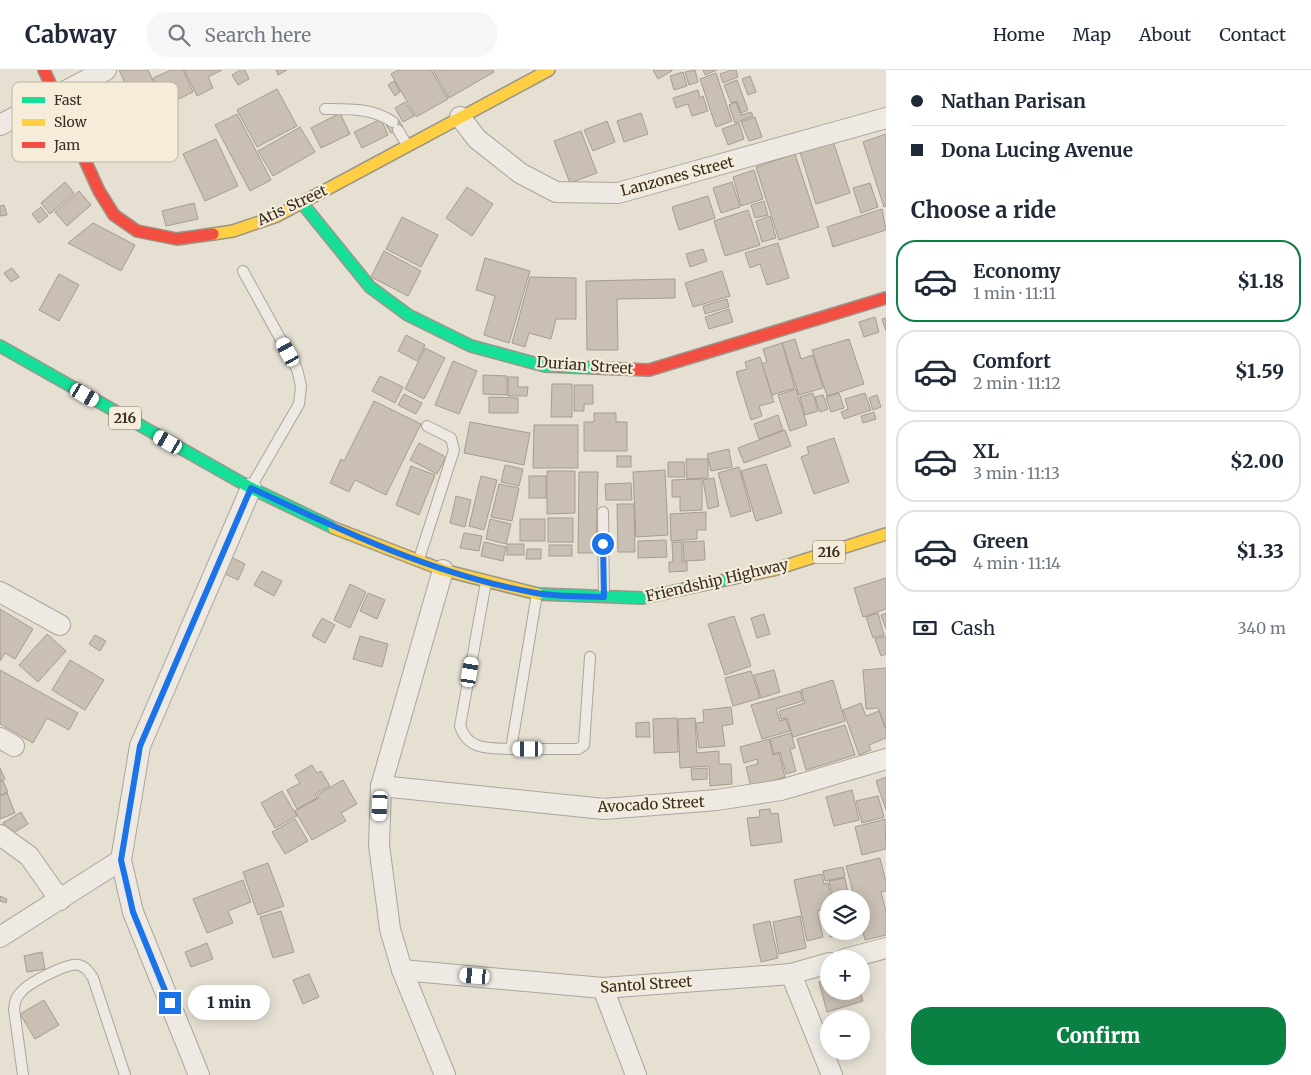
<!DOCTYPE html>
<html lang="en">
<head>
<meta charset="utf-8">
<style>
  :root { --surface:#fff; --page:#f6f6f7; --text:#1f2937; --muted:#747a83; --line:#e0e1e3; --accent:#0b8043 }
  body { margin:0; font-family:Merriweather,serif; background:var(--page); color:var(--text); height:100vh; display:flex; flex-direction:column; font-size:19px; white-space:nowrap }
  * { box-sizing:border-box; margin:0 }
  p { font-size:16px; color:var(--muted) }
  .icon { flex:none; width:28px; height:28px; fill:none; stroke:currentColor; stroke-width:2; stroke-linecap:round; stroke-linejoin:round }
  .map { position:relative; flex:1; overflow:hidden }
  .sheet { display:flex; flex-direction:column; background:var(--surface); width:425px }
  .sheet>* { flex:none }
  .top-card { display:grid; align-content:center; height:110px; padding:0 25px; background:var(--surface) }
  .controls { position:absolute; left:820px; top:820px; display:grid; gap:10px }
  .controls a { display:grid; place-items:center; width:50px; height:50px; border-radius:50%; background:var(--surface); box-shadow:0 2px 12px #0003; font-size:25px }
  .end { position:absolute; width:22px; height:22px; margin:-11px; border:6px solid #1a73e8; background:#fff; box-shadow:0 0 0 2px #fff }
  .from { border-radius:50% }
  .bubble { position:absolute; height:35px; border-radius:18px; background:var(--surface); box-shadow:0 2px 12px #0003; font-size:16px; font-weight:800; line-height:35px; text-align:center }
  .car { position:absolute; width:15px; height:30px; margin:-15px -8px; border-radius:6px; box-shadow:0 0 4px 1px #0007; background:linear-gradient(#fff 24%,#345 0 40%,#fff 0 76%,#345 0 86%,#fff 0) }
  .top-card b { display:flex; align-items:center; gap:18px; height:48px; font-size:19px }
  .top-card b+b { border-top:1px solid var(--line) }
  .top-card i { width:12px; height:12px; background:var(--text) }
  ul { padding:0; list-style:none }
  li { display:flex; align-items:center; gap:15px; height:82px; margin:0 10px 8px; padding:0 15px; border:2px solid var(--line); border-radius:20px }
  li div { flex:1 }
  li b { display:block; font-size:19px }
  li em { font-style:normal; font-weight:800 }
  li.on { border-color:var(--accent) }
  li>.icon { width:45px; height:45px; stroke-width:1.5 }
  h2 { padding:0 25px; font-size:22px; line-height:60px }
  .pay { display:flex; align-items:center; gap:12px; height:55px; padding:0 25px; font-size:19px }
  .pay p { margin-inline-start:auto }
  .cta { display:flex; gap:10px; margin-top:auto; padding:10px 25px }
  .cta a { flex:1; height:58px; border-radius:20px; background:var(--accent); color:#fff; font-size:20px; font-weight:800; line-height:58px; text-align:center }
  header { display:flex; align-items:center; gap:30px; box-sizing:border-box; height:70px; padding:0 25px; background:var(--surface); border-bottom:1px solid var(--line) }
  header strong { font-size:24px }
  nav { display:flex; gap:28px; margin-inline-start:auto; font-size:18px }
  .search { width:350px; height:45px; background:var(--page); display:flex; align-items:center; gap:12px; box-sizing:border-box; padding:0 18px; border-radius:20px; color:var(--muted); font-size:19px }
  main { display:flex; flex:1; min-height:0 }
  .map>svg:first-child { display:block }
  .building { fill:#c9bfb3; stroke:#a69c91 }
  .lines { fill:none; stroke-linecap:round; stroke-linejoin:round }
  .lane-casing { stroke:#aba59a; stroke-width:12 }
  .street-casing { stroke:#aba59a; stroke-width:22 }
  .fast-casing { stroke:#9b958a; stroke-width:14 }
  .slow-casing { stroke:#9b958a; stroke-width:14 }
  .jam-casing { stroke:#9b958a; stroke-width:14 }
  .lane { stroke:#eeeae3; stroke-width:10 }
  .street { stroke:#eeeae3; stroke-width:20 }
  .fast { stroke:#16e098; stroke-width:11 }
  .slow { stroke:#ffcf43; stroke-width:11 }
  .jam { stroke:#f24e42; stroke-width:11 }
  .route { stroke:#1a73e8; stroke-width:6 }
  .labels { text-anchor:middle; dominant-baseline:central; stroke-width:4.5; stroke-linejoin:round; paint-order:stroke }
  .shield { fill:#f5edd9; stroke:#726759; stroke-width:1 }
  .shield-label { font-size:14px; font-weight:bold; fill:#3a2e22 }
  .street-label { font-size:15px; fill:#3a2e22; stroke:#f5edd9 }
  .key { fill:#f5edd9; stroke:#bdb4a2; stroke-width:1 }
  .key-label { font-size:14px; fill:#3a2e22 }
</style>
</head>
<body>
<header>
<strong>Cabway</strong>
<div class="search"><svg class="icon" aria-label="search" viewBox="0 0 24 24"><circle cx="10" cy="10" r="6"/><path d="M15 15l6 6"/></svg>Search here</div>
<nav><a>Home</a><a>Map</a><a>About</a><a>Contact</a></nav>
</header>
<main>
<div class="map">
<svg width="886" height="1005" viewBox="0 0 886 1005">
  <rect width="100%" height="100%" fill="#e5e0d2"/>
  <!-- building -->
  <g class="building">
    <polygon points="119,0 148,0 173,55 149,66"/>
    <polygon points="171,0 183,0 193,22 166,35 153,8"/>
    <polygon points="184,0 222,0 208,7 213,18 197,26"/>
    <polygon points="240,0 245,0 249,9 238,15 232,5"/>
    <polygon points="276,0 287,0 278,5"/>
    <polygon points="398,0 431,0 448,29 416,47 391,4"/>
    <polygon points="433,0 493,0 494,2 449,28"/>
    <polygon points="653,0 672,0 672,1 658,9"/>
    <polygon points="695,0 698,12 689,15 685,2"/>
    <polygon points="703,0 717,0 705,5"/>
    <polygon points="732,0 736,0 738,7 723,13 720,4"/>
    <polygon points="683,2 687,16 674,20 670,6"/>
    <polygon points="716,3 732,51 716,57 700,9"/>
    <polygon points="750,6 756,22 748,25 742,9"/>
    <polygon points="737,10 748,40 741,43 737,31 731,33 724,15"/>
    <polygon points="394,11 400,22 395,26 388,15"/>
    <polygon points="277,19 297,56 257,77 237,40"/>
    <polygon points="698,20 700,28 703,26 708,41 692,46 688,34 676,38 673,28"/>
    <polygon points="405,32 414,46 403,52 395,38"/>
    <polygon points="736,32 741,45 751,42 753,46 735,53 729,35"/>
    <polygon points="340,43 350,64 321,78 311,58"/>
    <polygon points="641,43 648,64 624,72 617,51"/>
    <polygon points="237,44 271,110 250,121 215,55"/>
    <polygon points="755,47 762,67 749,71 741,52"/>
    <polygon points="381,49 388,65 362,78 354,62"/>
    <polygon points="398,49 403,57 391,63 386,55"/>
    <polygon points="607,51 615,72 593,81 584,60"/>
    <polygon points="739,53 744,69 728,75 722,59"/>
    <polygon points="300,57 315,82 273,106 258,81"/>
    <polygon points="581,61 597,103 570,113 554,71"/>
    <polygon points="886,64 886,136 884,137 863,72"/>
    <polygon points="216,69 238,116 205,131 183,84"/>
    <polygon points="833,71 850,123 816,134 800,82"/>
    <polygon points="795,84 819,157 779,170 756,97"/>
    <polygon points="754,100 763,129 741,136 733,107"/>
    <polygon points="65,112 74,123 50,144 41,133"/>
    <polygon points="732,112 740,137 721,143 713,118"/>
    <polygon points="870,113 878,137 861,143 853,118"/>
    <polygon points="467,117 493,134 472,166 446,148"/>
    <polygon points="79,121 91,135 67,156 55,142"/>
    <polygon points="708,126 715,148 679,160 672,137"/>
    <polygon points="764,131 768,145 755,148 751,135"/>
    <polygon points="194,133 198,149 166,156 162,141"/>
    <polygon points="4,135 7,145 0,146 0,136"/>
    <polygon points="41,137 48,146 39,153 32,144"/>
    <polygon points="882,139 886,160 833,177 827,157"/>
    <polygon points="748,140 760,175 725,186 714,151"/>
    <polygon points="770,146 776,168 762,172 756,151"/>
    <polygon points="402,147 438,165 421,197 386,179"/>
    <polygon points="93,153 135,175 121,201 68,173"/>
    <polygon points="778,173 789,208 767,215 760,194 750,198 745,183"/>
    <polygon points="703,179 707,191 690,197 686,184"/>
    <polygon points="384,181 421,201 408,226 371,207"/>
    <polygon points="485,188 530,201 509,273 484,265 495,226 476,220"/>
    <polygon points="12,198 19,207 11,212 4,203"/>
    <polygon points="722,201 730,226 693,237 685,213"/>
    <polygon points="59,204 79,215 59,251 39,240"/>
    <polygon points="530,207 576,208 576,249 556,249 551,269 529,263 525,277 512,273"/>
    <polygon points="675,209 675,228 617,229 618,280 587,280 586,211"/>
    <polygon points="727,229 729,237 705,244 703,236"/>
    <polygon points="729,239 733,252 709,259 705,247"/>
    <polygon points="875,247 879,262 864,267 859,252"/>
    <polygon points="886,248 886,261 882,249"/>
    <polygon points="406,265 425,275 417,291 398,281"/>
    <polygon points="795,269 801,289 813,285 823,318 799,325 782,273"/>
    <polygon points="849,269 864,314 827,326 812,280"/>
    <polygon points="782,273 795,318 772,325 762,294 767,292 763,279"/>
    <polygon points="425,278 445,288 424,329 405,319"/>
    <polygon points="760,287 774,332 759,336 762,346 751,350 736,302 747,299 745,292"/>
    <polygon points="453,291 477,301 459,344 435,335"/>
    <polygon points="483,305 507,306 507,325 483,324"/>
    <polygon points="380,306 403,317 395,333 372,321"/>
    <polygon points="508,307 518,307 518,317 528,317 527,326 508,326"/>
    <polygon points="552,314 572,314 572,347 551,347"/>
    <polygon points="574,315 593,315 593,334 584,334 584,341 574,341"/>
    <polygon points="796,319 807,355 790,361 778,325"/>
    <polygon points="813,323 818,341 805,345 800,327"/>
    <polygon points="839,323 844,338 831,342 826,327"/>
    <polygon points="865,323 871,340 844,349 841,342 848,339 845,329"/>
    <polygon points="404,324 422,333 416,344 398,335"/>
    <polygon points="823,325 828,339 820,342 815,327"/>
    <polygon points="877,325 881,337 873,340 869,328"/>
    <polygon points="489,327 518,328 518,343 489,343"/>
    <polygon points="374,331 421,354 386,425 355,410 349,422 330,413 341,389 344,391"/>
    <polygon points="874,342 876,349 863,353 861,346"/>
    <polygon points="594,343 616,343 616,352 627,352 627,381 584,381 584,352 594,352"/>
    <polygon points="778,345 783,360 759,369 754,354"/>
    <polygon points="470,352 530,363 524,395 464,383"/>
    <polygon points="534,355 578,355 578,398 533,398"/>
    <polygon points="785,360 791,376 744,393 738,378"/>
    <polygon points="834,368 849,412 814,424 801,387 809,384 807,377"/>
    <polygon points="419,373 446,387 437,404 410,390"/>
    <polygon points="729,379 732,397 711,401 707,384"/>
    <rect x="617" y="386" width="14" height="11"/>
    <polygon points="686,389 708,389 708,408 687,409"/>
    <polygon points="668,392 684,392 685,407 668,407"/>
    <polygon points="766,394 782,443 756,451 741,401"/>
    <polygon points="505,395 523,399 519,416 501,412"/>
    <polygon points="411,396 435,405 419,445 396,435"/>
    <polygon points="739,397 751,441 731,447 718,403"/>
    <polygon points="665,400 668,465 636,467 633,402"/>
    <polygon points="547,401 575,401 575,443 547,444"/>
    <polygon points="579,402 598,402 596,483 578,483"/>
    <polygon points="481,406 497,410 484,460 469,456"/>
    <rect x="529" y="406" width="17" height="22"/>
    <polygon points="714,408 719,436 708,439 703,410"/>
    <polygon points="702,409 702,440 680,441 680,427 672,427 672,410"/>
    <polygon points="631,413 632,430 606,430 605,414"/>
    <polygon points="499,414 519,418 512,451 491,447"/>
    <polygon points="456,426 471,430 465,457 450,453"/>
    <polygon points="617,434 634,434 635,482 618,482"/>
    <polygon points="706,442 706,460 697,460 697,469 671,471 670,444"/>
    <rect x="548" y="448" width="25" height="24"/>
    <polygon points="490,449 511,454 506,474 486,469"/>
    <rect x="520" y="449" width="25" height="22"/>
    <polygon points="464,463 482,466 479,481 460,478"/>
    <polygon points="666,470 667,487 638,488 638,471"/>
    <polygon points="704,471 705,490 684,491 683,472"/>
    <polygon points="484,472 506,477 503,491 481,486"/>
    <polygon points="672,472 682,472 682,492 687,492 687,501 669,502 669,492 673,492"/>
    <rect x="507" y="474" width="17" height="11"/>
    <rect x="549" y="475" width="23" height="11"/>
    <polygon points="527,479 541,479 541,489 526,489"/>
    <polygon points="231,487 245,494 238,510 223,503"/>
    <polygon points="262,501 282,511 274,526 254,515"/>
    <polygon points="886,508 886,539 863,547 854,518"/>
    <polygon points="350,514 366,522 350,558 334,550"/>
    <polygon points="368,523 385,530 377,549 360,541"/>
    <polygon points="0,539 33,559 15,589 5,583 0,591"/>
    <polygon points="878,543 884,565 873,568 866,547"/>
    <polygon points="886,543 886,559 881,545"/>
    <polygon points="764,544 770,564 757,568 751,548"/>
    <polygon points="734,546 751,596 725,605 708,554"/>
    <polygon points="322,548 335,555 325,573 312,566"/>
    <polygon points="47,564 66,581 38,612 19,595"/>
    <polygon points="95,565 106,571 100,581 89,574"/>
    <polygon points="360,566 388,574 382,597 353,589"/>
    <polygon points="886,566 886,584 881,586 875,569"/>
    <polygon points="70,590 104,610 85,640 52,620"/>
    <polygon points="886,598 886,658 878,638 866,639 863,600"/>
    <polygon points="0,600 78,643 69,660 47,648 33,673 0,654"/>
    <polygon points="774,600 780,622 761,628 754,605"/>
    <polygon points="751,601 760,628 733,636 725,608"/>
    <polygon points="833,610 845,651 793,667 787,648 781,649 779,641 805,633 801,620"/>
    <polygon points="800,621 803,631 776,639 780,651 786,649 790,661 762,669 751,635"/>
    <polygon points="861,633 866,646 879,641 886,660 886,668 869,675 871,680 859,685 843,640"/>
    <polygon points="731,637 733,654 722,656 725,676 699,678 696,653 704,652 703,640"/>
    <polygon points="677,648 678,682 654,683 653,649"/>
    <polygon points="695,648 697,683 719,681 719,694 731,694 732,714 710,716 709,696 680,698 678,649"/>
    <polygon points="649,652 650,667 636,667 636,653"/>
    <polygon points="845,655 855,685 806,700 797,669"/>
    <polygon points="791,663 795,678 790,679 796,701 786,704 780,682 774,684 770,669"/>
    <polygon points="769,669 773,685 779,683 785,707 751,717 746,697 758,694 757,689 744,693 740,677"/>
    <polygon points="312,695 317,703 321,701 330,716 315,724 317,728 297,739 287,720 300,713 295,705"/>
    <polygon points="0,698 5,709 0,711"/>
    <polygon points="707,698 707,709 692,710 691,699"/>
    <polygon points="886,707 886,740 876,711"/>
    <polygon points="343,710 357,734 341,743 346,751 312,770 295,741 319,728 317,725"/>
    <polygon points="3,711 8,722 0,725 0,712"/>
    <polygon points="852,720 859,750 834,756 826,727"/>
    <polygon points="282,721 297,746 275,758 261,733"/>
    <polygon points="7,723 15,743 0,749 0,726"/>
    <polygon points="878,726 884,747 862,753 856,731"/>
    <polygon points="770,739 771,744 778,743 782,772 751,776 747,748 760,747 759,740"/>
    <polygon points="21,742 28,754 10,765 3,753"/>
    <polygon points="295,749 308,771 285,784 272,762"/>
    <polygon points="885,749 886,779 862,785 855,757"/>
    <polygon points="880,788 886,812 886,821 881,822 886,841 886,865 865,870 861,854 861,829 855,829 846,796"/>
    <polygon points="268,793 284,836 258,845 243,802"/>
    <polygon points="843,797 845,807 825,811 823,801"/>
    <polygon points="822,804 824,814 828,813 831,829 829,829 829,838 817,841 823,867 807,871 794,810"/>
    <polygon points="845,808 849,829 833,829 829,811"/>
    <polygon points="243,810 251,832 228,841 233,853 207,863 193,829"/>
    <polygon points="0,826 7,829 6,833 0,831"/>
    <polygon points="829,840 829,861 825,841"/>
    <polygon points="281,841 294,882 273,888 260,847"/>
    <polygon points="800,846 806,878 779,884 773,852"/>
    <polygon points="770,851 778,888 761,892 753,855"/>
    <polygon points="829,861 857,861 830,867"/>
    <polygon points="207,873 213,889 191,897 185,882"/>
    <polygon points="42,882 45,899 27,902 24,886"/>
    <polygon points="309,904 319,927 303,934 293,910"/>
    <polygon points="829,909 829,921 860,921 863,931 827,942 819,912"/>
    <polygon points="44,930 59,955 35,969 20,944"/>
  </g>
  <g class="lines">
    <defs>
      <g id="lane">
        <path d="M325,39c24,0 47,-1 68,13"/>
        <polyline points="398,60 407,75"/>
        <polyline points="243,201 297,299 301,316 299,334 251,417"/>
        <polyline points="603,442 604,526"/>
        <polyline points="419,489 454,380 451,368 427,356"/>
        <path d="M486,512l-26,144c8,25 30,22 51,23l26,-155"/>
        <polyline points="511,679 578,679 584,675 590,587"/>
        <path d="M23,1005l-9,-66c1,-8 2,-12 8,-18 7,-8 46,-29 57,-26 7,2 10,7 14,13l32,97"/>
      </g>
      <g id="street">
        <polyline points="460,47 477,69 520,103 556,122 618,123 886,48"/>
        <polyline points="0,55 106,0"/>
        <polyline points="443,500 381,716 379,775 390,859 402,900 445,1005"/>
        <polyline points="0,522 60,555"/>
        <polyline points="0,668 14,676"/>
        <polyline points="381,716 604,739 717,730 781,720 886,689"/>
        <polyline points="0,765 29,786 60,830"/>
        <polyline points="0,867 121,790"/>
        <polyline points="845,889 886,878"/>
        <polyline points="402,900 603,918 791,904 829,893"/>
        <polyline points="791,904 832,1005"/>
        <polyline points="603,918 636,1005"/>
        <polyline points="199,1005 133,842 121,790 140,676 251,418"/>
      </g>
      <g id="fast">
        <polyline points="302,133 370,217 408,245 471,276 545,296 596,298"/>
        <polyline points="0,276 251,418 334,458"/>
        <polyline points="538,524 643,528 748,505"/>
      </g>
      <g id="slow">
        <polyline points="213,164 233,161 277,146 549,0"/>
        <polyline points="334,458 443,500 538,524"/>
        <polyline points="748,505 773,500 886,464"/>
      </g>
      <g id="jam">
        <polyline points="44,0 99,121 114,145 137,161 177,169 213,164"/>
        <polyline points="596,298 649,300 886,228"/>
      </g>
    </defs>
    <!-- lane casing -->
    <use href="#lane" class="lane-casing"/>
    <!-- street casing -->
    <use href="#street" class="street-casing"/>
    <!-- fast casing -->
    <use href="#fast" class="fast-casing"/>
    <!-- slow casing -->
    <use href="#slow" class="slow-casing"/>
    <!-- jam casing -->
    <use href="#jam" class="jam-casing"/>
    <!-- lane -->
    <use href="#lane" class="lane"/>
    <!-- street -->
    <use href="#street" class="street"/>
    <!-- fast -->
    <use href="#fast" class="fast"/>
    <!-- slow -->
    <use href="#slow" class="slow"/>
    <!-- jam -->
    <use href="#jam" class="jam"/>
  </g>
  <g class="lines">
    <!-- route -->
    <path class="route" d="M170,933l-37,-91 -12,-52 19,-114 111,-258c91,43 184,87 285,105 22,4 46,3 68,4l-1,-53"/>
  </g>
  <g class="labels">
    <!-- shield labels -->
    <g class="shield">
      <rect x="109" y="336.5" width="32" height="23" rx="4"/>
      <rect x="813" y="470.5" width="32" height="23" rx="4"/>
    </g>
    <g class="shield-label">
      <text x="125" y="348">216</text>
      <text x="829" y="482">216</text>
    </g>
    <!-- street labels -->
    <g class="street-label">
      <text transform="translate(677 106) rotate(-15)">Lanzones Street</text>
      <text transform="translate(292 135) rotate(-25)">Atis Street</text>
      <text transform="translate(585 295) rotate(4)">Durian Street</text>
      <text transform="translate(717 510) rotate(-13)">Friendship Highway</text>
      <text transform="translate(651 734) rotate(-3)">Avocado Street</text>
      <text transform="translate(646 914) rotate(-4)">Santol Street</text>
    </g>
  </g>
  <!-- legend -->
  <rect x="12" y="12" width="166" height="80" rx="8" class="key"/>
  <rect x="22" y="27" width="23" height="6" fill="#16e098"/>
  <rect x="22" y="49" width="23" height="7" fill="#ffcf43"/>
  <rect x="22" y="72" width="23" height="6" fill="#f24e42"/>
  <g class="key-label">
    <text x="54" y="35">Fast</text>
    <text x="54" y="57">Slow</text>
    <text x="54" y="80">Jam</text>
  </g>
</svg>
<div class="controls">
<a><svg class="icon" aria-label="layers" viewBox="0 0 24 24"><path d="M12 4l9 5-9 5-9-5zM3 14l9 5 9-5"/></svg></a>
<a>+</a>
<a>−</a>
</div>
<i class="end from" style="left:603px;top:474px"></i>
<i class="end" style="left:170px;top:933px"></i>
<div class="bubble" style="left:188px;top:915px;width:82px">1 min</div>
<i class="car" style="left:288px;top:282px;rotate:331deg"></i>
<i class="car" style="left:85px;top:325px;rotate:120deg"></i>
<i class="car" style="left:168px;top:372px;rotate:300deg"></i>
<i class="car" style="left:470px;top:602px;rotate:10deg"></i>
<i class="car" style="left:528px;top:679px;rotate:270deg"></i>
<i class="car" style="left:380px;top:736px;rotate:183deg"></i>
<i class="car" style="left:475px;top:906px;rotate:275deg"></i>
</div>
<section class="sheet">
<div class="top-card">
<b><i class="from"></i>Nathan Parisan</b>
<b><i></i>Dona Lucing Avenue</b>
</div>
<h2>Choose a ride</h2>
<ul>
<li class="on"><svg class="icon" aria-label="car" viewBox="0 0 24 24"><path d="M5 17H2v-5l4-1 3-4h7l3 4 3 1v5h-3M9 17h6M6 11h13"/><circle cx="7" cy="17" r="2"/><circle cx="17" cy="17" r="2"/></svg><div><b>Economy</b><p>1 min · 11:11</p></div><em>$1.18</em></li>
<li><svg class="icon" aria-label="car" viewBox="0 0 24 24"><path d="M5 17H2v-5l4-1 3-4h7l3 4 3 1v5h-3M9 17h6M6 11h13"/><circle cx="7" cy="17" r="2"/><circle cx="17" cy="17" r="2"/></svg><div><b>Comfort</b><p>2 min · 11:12</p></div><em>$1.59</em></li>
<li><svg class="icon" aria-label="car" viewBox="0 0 24 24"><path d="M5 17H2v-5l4-1 3-4h7l3 4 3 1v5h-3M9 17h6M6 11h13"/><circle cx="7" cy="17" r="2"/><circle cx="17" cy="17" r="2"/></svg><div><b>XL</b><p>3 min · 11:13</p></div><em>$2.00</em></li>
<li><svg class="icon" aria-label="car" viewBox="0 0 24 24"><path d="M5 17H2v-5l4-1 3-4h7l3 4 3 1v5h-3M9 17h6M6 11h13"/><circle cx="7" cy="17" r="2"/><circle cx="17" cy="17" r="2"/></svg><div><b>Green</b><p>4 min · 11:14</p></div><em>$1.33</em></li>
</ul>
<div class="pay"><svg class="icon" aria-label="cash" viewBox="0 0 24 24"><path d="M3 7h18v10H3z"/><circle cx="12" cy="12" r="2"/></svg>Cash<p>340 m</p></div>
<div class="cta"><a>Confirm</a></div>
</section>
</main>
</body>
</html>
